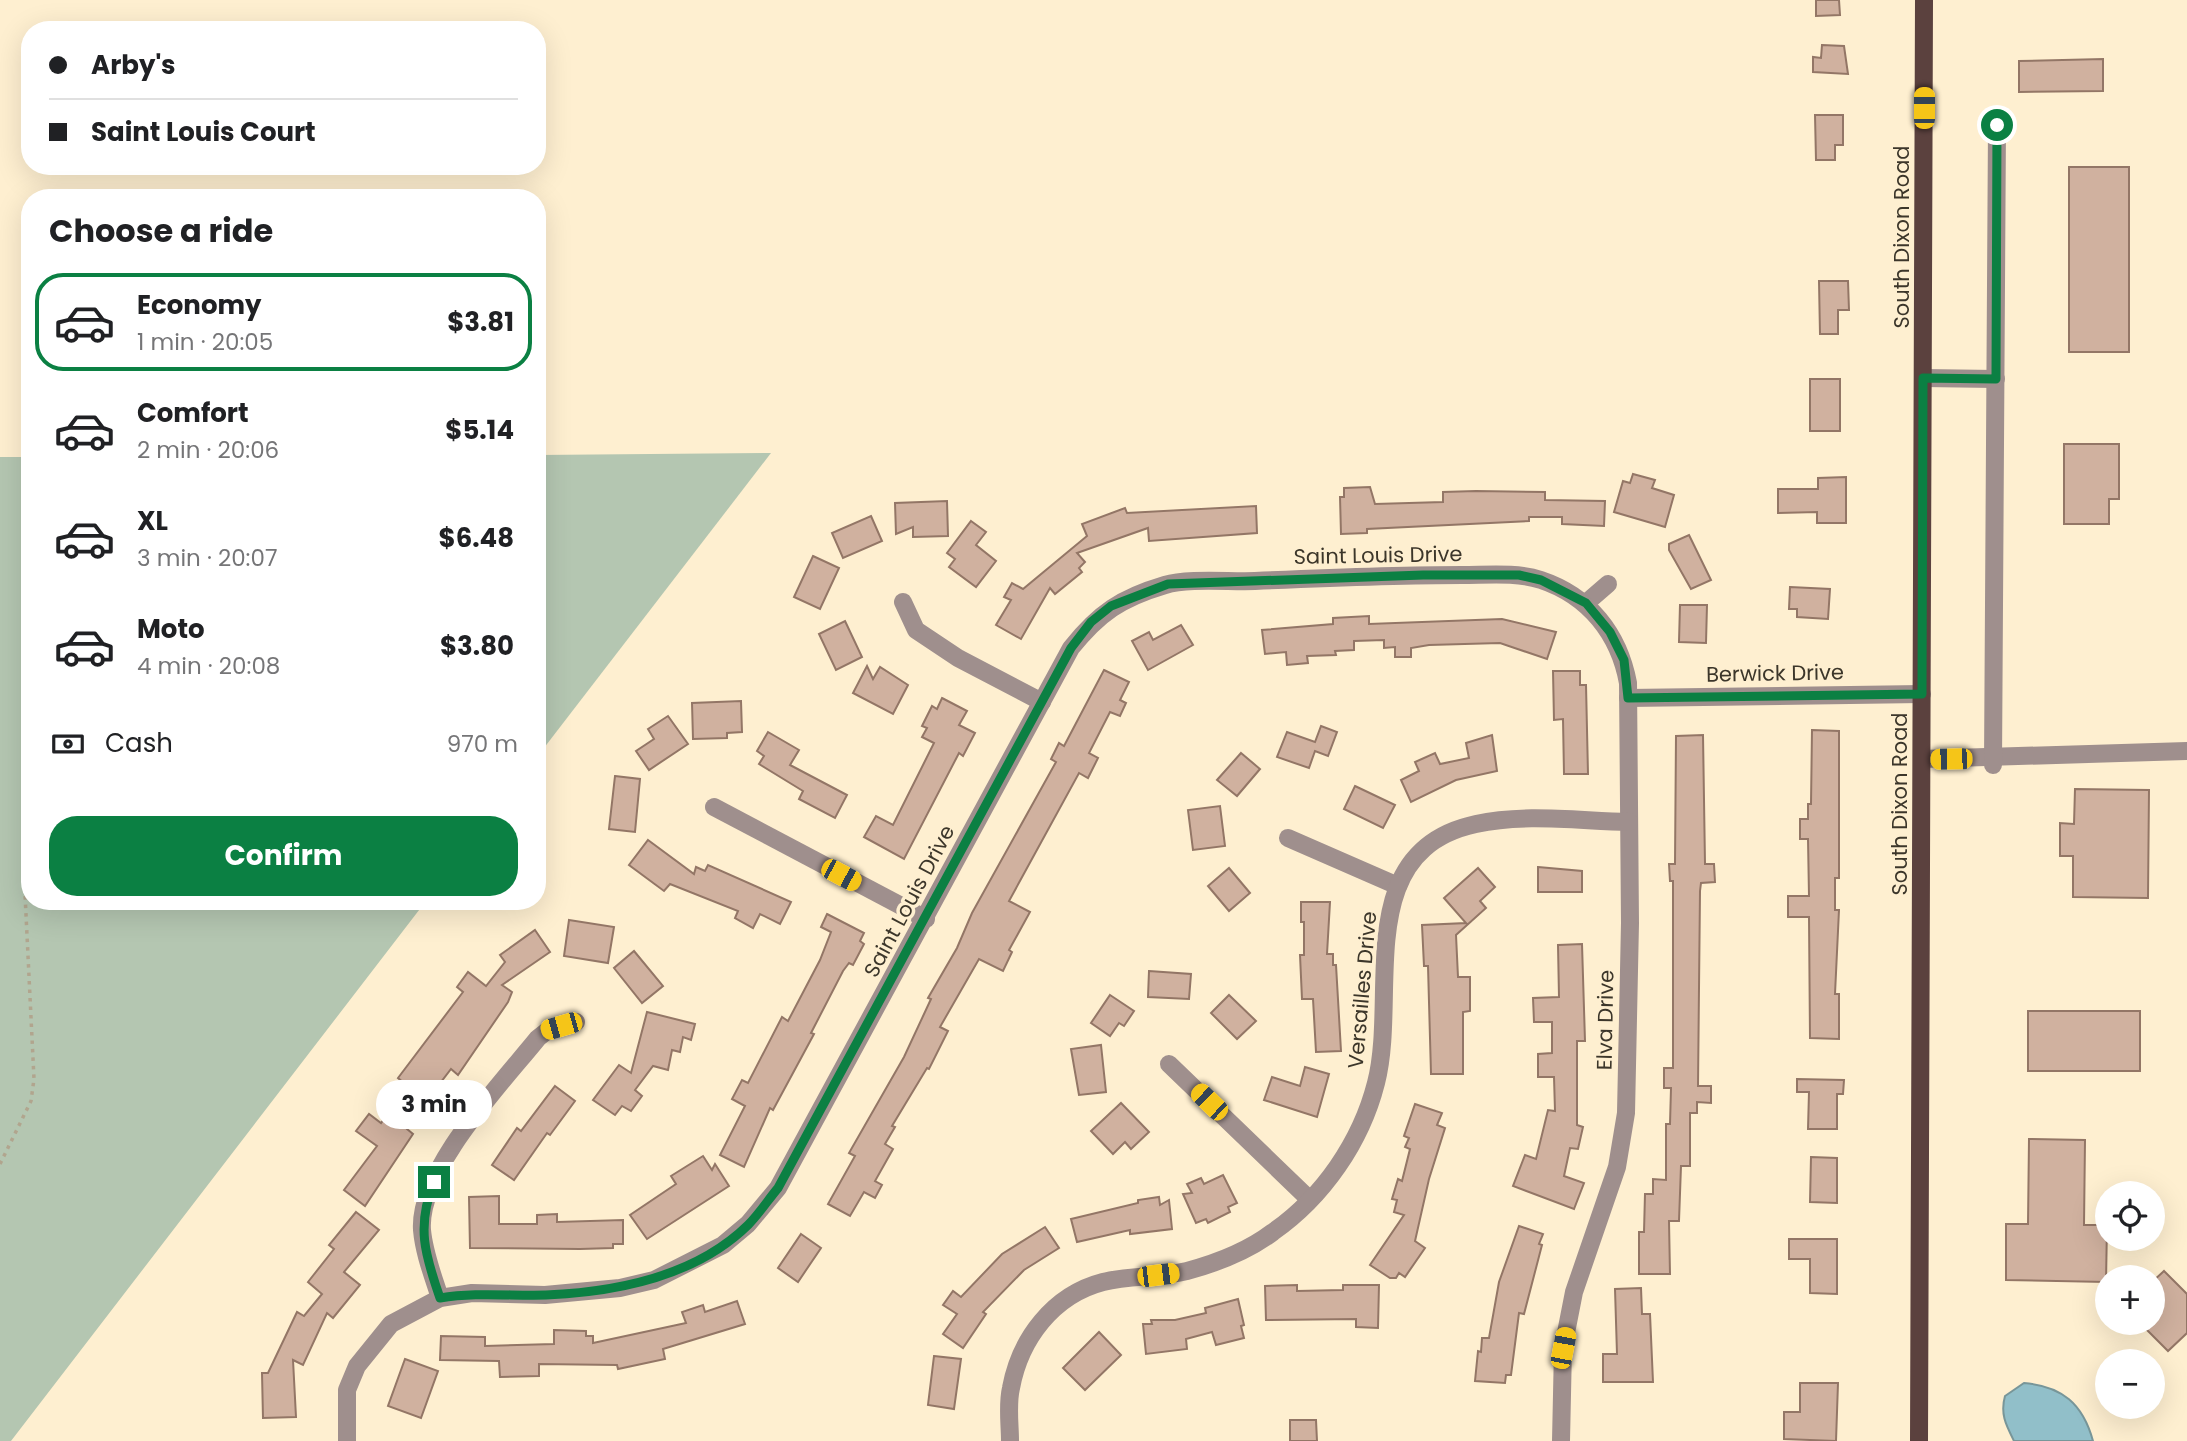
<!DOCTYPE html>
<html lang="en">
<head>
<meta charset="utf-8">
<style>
  :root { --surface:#fff; --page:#f2f2f2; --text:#202124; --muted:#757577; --line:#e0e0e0; --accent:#0b8043 }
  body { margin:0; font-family:Poppins,sans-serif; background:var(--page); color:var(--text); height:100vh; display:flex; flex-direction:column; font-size:26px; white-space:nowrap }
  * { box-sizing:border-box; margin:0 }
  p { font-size:23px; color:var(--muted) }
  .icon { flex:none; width:38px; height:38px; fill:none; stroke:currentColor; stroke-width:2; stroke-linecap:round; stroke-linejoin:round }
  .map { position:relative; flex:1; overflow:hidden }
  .sheet { position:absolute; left:21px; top:189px; width:525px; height:721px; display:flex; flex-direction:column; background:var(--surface); border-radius:28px; box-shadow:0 7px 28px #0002 }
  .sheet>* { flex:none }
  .banner { position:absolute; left:21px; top:21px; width:525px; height:154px; border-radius:28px; box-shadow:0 7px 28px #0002; display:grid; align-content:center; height:154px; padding:0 28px; background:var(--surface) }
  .fabs { position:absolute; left:2095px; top:1181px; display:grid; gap:14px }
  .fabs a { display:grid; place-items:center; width:70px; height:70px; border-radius:50%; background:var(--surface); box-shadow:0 7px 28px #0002; font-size:35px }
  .end { position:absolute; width:32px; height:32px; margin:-16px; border:9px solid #0b8043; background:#fff; box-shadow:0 0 0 4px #fff }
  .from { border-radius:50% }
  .bubble { position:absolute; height:49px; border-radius:24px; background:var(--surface); box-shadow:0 7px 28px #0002; font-size:23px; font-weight:700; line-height:49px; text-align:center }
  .car { position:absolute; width:21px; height:42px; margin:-21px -10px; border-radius:9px; box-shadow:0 0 5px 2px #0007; background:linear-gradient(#f5c518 24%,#345 0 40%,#f5c518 0 76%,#345 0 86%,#f5c518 0) }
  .banner b { display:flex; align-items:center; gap:24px; height:66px; font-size:26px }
  .banner b+b { border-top:2px solid var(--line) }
  .banner i { width:18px; height:18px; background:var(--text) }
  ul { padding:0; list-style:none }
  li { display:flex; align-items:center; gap:21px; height:98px; margin:0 14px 10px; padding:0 14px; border:4px solid transparent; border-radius:28px }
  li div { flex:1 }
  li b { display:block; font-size:26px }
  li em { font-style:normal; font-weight:700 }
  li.current { border-color:var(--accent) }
  li>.icon { width:63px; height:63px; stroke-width:1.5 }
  h2 { padding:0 28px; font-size:32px; line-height:84px }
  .pay { display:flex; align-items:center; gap:18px; height:77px; padding:0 28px; font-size:26px }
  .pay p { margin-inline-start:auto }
  .button { display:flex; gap:14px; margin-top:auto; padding:14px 28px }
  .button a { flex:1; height:80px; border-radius:28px; background:var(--accent); color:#fff; font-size:28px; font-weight:700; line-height:80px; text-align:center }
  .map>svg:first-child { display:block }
  .green { fill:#b4c6b1 }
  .water { fill:#91bfc9; stroke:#789699; stroke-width:2 }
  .building { fill:#d0b19f; stroke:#937666; stroke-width:2 }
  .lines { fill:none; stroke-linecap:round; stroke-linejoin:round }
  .path { stroke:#b1a58e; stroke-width:3.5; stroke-dasharray:3.5 5; stroke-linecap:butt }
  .minor { stroke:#9f8f8d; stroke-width:18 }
  .major { stroke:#5b413e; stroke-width:18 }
  .route { stroke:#0b8043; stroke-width:9 }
  .labels { text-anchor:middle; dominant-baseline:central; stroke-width:7; stroke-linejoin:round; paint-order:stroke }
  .street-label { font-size:21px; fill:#3c362a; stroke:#feefd0 }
</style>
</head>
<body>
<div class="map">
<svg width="2187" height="1441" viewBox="0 0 2187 1441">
  <rect width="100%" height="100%" fill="#feefd0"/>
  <!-- green -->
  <g class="green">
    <polygon points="771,453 537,757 537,455"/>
    <polygon points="0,457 30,457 30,901 426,901 11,1441 0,1441"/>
  </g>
  <!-- water -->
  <path class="water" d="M2024,1383c38,3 59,21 69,58h-79c-8,-16 -14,-27 -9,-45z"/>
  <!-- building -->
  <g class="building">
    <polygon points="1816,0 1839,0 1840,15 1816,16"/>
    <polygon points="1822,45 1844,46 1848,74 1813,72 1813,57 1821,58"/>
    <polygon points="2103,59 2103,91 2019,92 2019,61"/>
    <polygon points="1815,115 1843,115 1843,145 1835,145 1835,160 1816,160"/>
    <rect x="2069" y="167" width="60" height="185"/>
    <polygon points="1819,281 1848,281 1849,310 1838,310 1838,334 1820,334"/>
    <rect x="1810" y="379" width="30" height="52"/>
    <polygon points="2064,444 2119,444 2119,499 2109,499 2109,524 2064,524"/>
    <polygon points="1633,474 1655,480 1652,488 1674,495 1665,527 1614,512 1623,481 1630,483"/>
    <polygon points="1846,477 1846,523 1817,523 1817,512 1778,513 1778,489 1818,489 1818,478"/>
    <polygon points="1370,487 1375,504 1443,502 1443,492 1476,491 1545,492 1545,500 1605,501 1604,526 1562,524 1562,517 1529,517 1529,521 1367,529 1367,533 1341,534 1340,497 1344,497 1344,488"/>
    <polygon points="947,501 948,536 913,537 913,527 896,534 895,503"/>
    <polygon points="1256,506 1257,533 1149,541 1148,528 1077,553 1085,562 1079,568 1082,572 1055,594 1050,588 1021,639 996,625 1011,600 1004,597 1012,583 1023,589 1087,536 1082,524 1125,508 1127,513"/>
    <polygon points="871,516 882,541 843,558 832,533"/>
    <polygon points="971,521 986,532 976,545 996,561 976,587 949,567 955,559 947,553"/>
    <polygon points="1689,535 1711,580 1691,589 1669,550 1669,544"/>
    <polygon points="813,556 839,568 820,609 794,597"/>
    <polygon points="1790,587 1830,589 1828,619 1797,617 1797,609 1789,609"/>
    <polygon points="1680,605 1707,605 1706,643 1679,642"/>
    <polygon points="1369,616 1369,624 1502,619 1556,632 1547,659 1500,643 1429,645 1411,648 1411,657 1395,657 1395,647 1384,648 1384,640 1354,641 1354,650 1335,651 1336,655 1307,656 1308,663 1287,665 1286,652 1265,654 1262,630 1333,624 1333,618"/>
    <polygon points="845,621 862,657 836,670 819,634"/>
    <polygon points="1181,625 1193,645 1148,670 1132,641 1149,632 1153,640"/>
    <polygon points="867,666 873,679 880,667 908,685 893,714 853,693"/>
    <polygon points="1104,670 1129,682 1120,700 1126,703 1120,716 1110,712 1089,753 1098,758 1088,778 1079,773 1009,901 1030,912 1009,950 1012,952 1003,971 979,959 940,1027 948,1031 929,1069 927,1068 892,1126 895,1127 885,1144 893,1149 875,1181 882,1185 875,1198 864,1192 850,1216 828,1204 855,1156 849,1153 904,1057 931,999 928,998 957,948 972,913 1056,762 1051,759 1059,743 1064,746"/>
    <polygon points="1553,671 1580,671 1580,685 1586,685 1588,774 1564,774 1563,719 1554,720"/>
    <polygon points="942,698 967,711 959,725 975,733 963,756 959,753 904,859 864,837 876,816 893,825 934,743 922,737 927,728 922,726 932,706 937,709"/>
    <polygon points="741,701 742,732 727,733 727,738 693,739 692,703"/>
    <polygon points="668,716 688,744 649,770 636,751 654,739 648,729"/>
    <polygon points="1321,726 1337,732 1328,756 1315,751 1309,768 1277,757 1287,732 1315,742"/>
    <polygon points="1812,730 1839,731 1839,878 1835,878 1835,910 1839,910 1835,994 1839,994 1839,1039 1810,1038 1809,917 1788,917 1788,896 1809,896 1808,839 1800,839 1800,819 1808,819 1808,804 1811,804"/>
    <polygon points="768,732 799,750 790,765 847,795 835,818 799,799 803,791 759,764 764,756 757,751"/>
    <polygon points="1492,735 1497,771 1456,780 1411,802 1401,780 1419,771 1415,762 1435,753 1440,764 1469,758 1466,743"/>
    <polygon points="1703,735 1705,864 1714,864 1715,882 1701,883 1700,891 1698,1086 1711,1086 1711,1103 1697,1102 1697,1113 1690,1113 1690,1166 1681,1166 1679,1221 1669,1221 1670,1274 1639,1274 1639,1232 1644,1232 1645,1194 1653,1194 1653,1179 1666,1180 1666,1124 1670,1124 1671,1088 1664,1088 1664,1068 1673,1068 1673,881 1670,881 1669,864 1675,864 1676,736"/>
    <polygon points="1241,753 1260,769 1237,796 1217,780"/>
    <polygon points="615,776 640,779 635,832 609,829"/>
    <polygon points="1355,786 1395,805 1383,828 1344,809"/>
    <polygon points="2075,789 2149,790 2148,898 2073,897 2073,856 2060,856 2060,823 2074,824"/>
    <polygon points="1220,806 1225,846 1193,850 1188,810"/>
    <polygon points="648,840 694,874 696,867 705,871 708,865 791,902 780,924 760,914 753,928 735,918 738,911 670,884 664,891 629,865"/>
    <polygon points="1538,867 1582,871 1582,892 1538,892"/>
    <polygon points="1229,868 1250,893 1229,911 1208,886"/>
    <polygon points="1478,868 1495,887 1480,901 1486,908 1456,935 1458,977 1470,977 1470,1011 1463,1012 1463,1074 1431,1074 1428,966 1424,966 1422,925 1466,923 1444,898"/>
    <polygon points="1301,902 1330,902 1327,954 1333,954 1333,965 1336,965 1341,1051 1316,1052 1313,999 1302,999 1300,955 1304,955 1304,922 1301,922"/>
    <polygon points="827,914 864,933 860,941 864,944 853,965 849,963 843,971 811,1033 814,1034 773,1110 770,1108 744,1167 720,1155 745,1106 732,1099 742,1080 748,1083 782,1017 788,1021 820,960 831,932 821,927"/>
    <polygon points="569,920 614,927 608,963 564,956"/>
    <polygon points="535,930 550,952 502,985 512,992 508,1002 458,1075 451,1069 412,1120 407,1129 413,1134 365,1206 344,1190 377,1146 356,1131 369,1114 381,1123 401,1096 398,1093 405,1084 398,1078 463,992 457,987 468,972 486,986 505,962 500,955"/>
    <polygon points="1582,944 1585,1041 1577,1041 1577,1125 1583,1127 1578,1149 1570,1148 1564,1176 1584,1183 1574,1209 1513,1186 1525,1155 1536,1159 1548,1110 1555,1111 1554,1077 1538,1077 1538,1054 1552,1053 1552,1022 1534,1022 1533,998 1559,997 1558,945"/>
    <polygon points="634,951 663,986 642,1003 614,968"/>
    <polygon points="1149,971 1191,974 1189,999 1148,997"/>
    <polygon points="1110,995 1134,1011 1124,1026 1119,1023 1110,1036 1091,1023"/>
    <polygon points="1229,995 1256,1021 1237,1039 1211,1013"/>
    <rect x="2028" y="1011" width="112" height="60"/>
    <polygon points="647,1012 695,1024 691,1040 683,1037 680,1052 672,1050 668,1070 653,1066 635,1090 642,1096 631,1111 622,1106 615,1115 593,1100 619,1065 631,1073"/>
    <polygon points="1101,1045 1106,1092 1079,1095 1071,1049"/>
    <polygon points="1305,1067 1329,1074 1317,1117 1264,1100 1272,1077 1300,1086"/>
    <polygon points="1797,1079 1844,1080 1843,1094 1837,1094 1837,1129 1808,1129 1809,1092 1797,1092"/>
    <polygon points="555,1086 575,1101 550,1135 547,1133 514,1180 492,1165 517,1128 521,1131"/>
    <polygon points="1121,1103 1149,1132 1131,1149 1125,1142 1113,1154 1091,1131"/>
    <polygon points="1415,1104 1442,1113 1437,1125 1445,1128 1429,1179 1415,1241 1425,1248 1405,1277 1399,1273 1396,1278 1390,1278 1370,1265 1404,1215 1394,1212 1397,1200 1392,1199 1398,1179 1402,1181 1410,1149 1405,1147 1409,1138 1404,1136"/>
    <polygon points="2029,1139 2085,1140 2084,1225 2107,1225 2106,1282 2006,1280 2006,1224 2028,1224"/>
    <polygon points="703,1156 712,1170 715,1164 729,1186 647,1239 630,1215 676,1184 671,1176"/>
    <polygon points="1811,1157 1837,1158 1837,1203 1810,1202"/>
    <polygon points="1223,1175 1237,1203 1228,1207 1230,1212 1208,1223 1206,1219 1196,1223 1183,1194 1192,1193 1187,1184 1201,1178 1204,1184"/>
    <polygon points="499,1196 499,1224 537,1224 537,1215 557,1214 557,1222 623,1220 623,1244 613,1244 613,1248 580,1249 470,1248 469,1197"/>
    <polygon points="1159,1197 1160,1205 1169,1200 1172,1229 1130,1234 1130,1230 1077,1242 1071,1219 1138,1203 1138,1200"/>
    <polygon points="356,1212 379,1230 344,1272 360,1285 333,1318 327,1313 303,1365 293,1360 296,1417 263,1418 262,1373 268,1373 297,1312 304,1316 322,1294 308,1282 334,1249 329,1245"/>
    <polygon points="1519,1226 1543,1234 1539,1244 1542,1245 1524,1314 1519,1313 1511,1375 1506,1375 1505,1383 1475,1381 1478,1351 1481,1352 1482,1338 1489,1338 1499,1282"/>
    <polygon points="1045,1227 1059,1248 1024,1270 983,1312 986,1314 963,1348 943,1334 957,1314 943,1305 953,1291 961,1297 1002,1254"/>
    <polygon points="801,1234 821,1248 798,1282 778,1268"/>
    <polygon points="1789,1239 1837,1239 1837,1294 1810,1293 1810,1259 1789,1259"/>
    <polygon points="2164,1271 2187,1294 2187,1333 2168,1351 2140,1323 2152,1323 2152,1282"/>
    <polygon points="1297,1285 1297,1291 1343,1290 1343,1285 1379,1285 1378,1328 1356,1327 1356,1319 1266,1320 1265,1286"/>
    <polygon points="1641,1288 1642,1314 1650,1314 1653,1382 1603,1382 1603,1354 1617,1354 1615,1289"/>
    <polygon points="1238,1299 1244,1325 1241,1326 1244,1338 1216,1345 1212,1332 1186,1339 1187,1349 1146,1354 1143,1324 1152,1324 1151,1320 1175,1320 1206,1313 1205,1308"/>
    <polygon points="737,1301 745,1324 663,1349 665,1359 618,1369 617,1365 539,1364 539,1376 500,1377 499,1361 440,1360 441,1336 485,1337 485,1346 554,1344 554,1330 586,1331 586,1336 593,1336 593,1343 686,1323 682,1312 703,1305 705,1312"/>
    <polygon points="1099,1332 1121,1355 1085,1390 1063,1368"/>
    <polygon points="934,1356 961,1359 954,1409 928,1405"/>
    <polygon points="405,1359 438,1371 421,1418 388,1406"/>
    <polygon points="1800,1383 1838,1383 1836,1441 1784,1439 1784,1412 1800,1412"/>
    <polygon points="1290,1420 1316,1420 1317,1441 1290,1441"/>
  </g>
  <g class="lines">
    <!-- path -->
    <polyline class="path" points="0,1164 31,1101 34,1079 25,894 26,875 30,870"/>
    <!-- minor -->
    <g class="minor">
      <polyline points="1923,378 1996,379"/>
      <polyline points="903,602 916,630 958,658 1042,702"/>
      <polyline points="1586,603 1608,584"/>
      <polyline points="1628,698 1922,694"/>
      <polyline points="1922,759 2187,751"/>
      <polyline points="1993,765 1997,125"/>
      <polyline points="714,807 926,919"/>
      <polyline points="1288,838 1398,886"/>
      <polyline points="1169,1064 1309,1199"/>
      <path d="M440,1298c-7,-22 -16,-45 -18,-68 -4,-60 79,-146 116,-192l9,-7 29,-9"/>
      <path d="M347,1441v-51l10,-24 34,-42 49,-26 32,-5 73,2 75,-7 34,-8 69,-35 25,-21 30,-36 293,-540c28,-35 50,-50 94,-63 23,-7 64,-3 90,-4 69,-3 138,-6 207,-6 26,0 54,-3 79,5 48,16 78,54 87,103l2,240 -4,190 -9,54 -43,125 -11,56 -2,93"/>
      <path d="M1010,1441c0,-17 -3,-36 1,-53 9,-49 42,-93 92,-106 27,-7 56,-4 84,-11 30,-8 61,-20 86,-39 50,-35 88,-90 103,-149 23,-88 -26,-232 100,-259 49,-11 103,-3 153,-2"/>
    </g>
    <!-- major -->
    <polyline class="major" points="1919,1441 1924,0"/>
  </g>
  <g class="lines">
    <!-- route -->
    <path class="route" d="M434,1182c-18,44 -9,73 6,116 36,-6 70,-2 106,-3 71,-3 149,-18 202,-70 11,-11 20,-25 30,-37l293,-540 20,-26 20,-16 57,-22 255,-9h96l22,5 45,23 24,29 14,28 4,38 294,-4 1,-316 73,1 1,-254"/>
  </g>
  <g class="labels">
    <!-- street labels -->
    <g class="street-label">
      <text transform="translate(1901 237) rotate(-90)">South Dixon Road</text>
      <text transform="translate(1378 555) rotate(-1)">Saint Louis Drive</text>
      <text transform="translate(1775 673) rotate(-1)">Berwick Drive</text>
      <text transform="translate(1899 804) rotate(-90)">South Dixon Road</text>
      <text transform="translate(909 901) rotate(-62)">Saint Louis Drive</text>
      <text transform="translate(1362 990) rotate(-85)">Versailles Drive</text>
      <text transform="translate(1605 1020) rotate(-89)">Elva Drive</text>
    </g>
  </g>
</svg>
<div class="fabs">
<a><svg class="icon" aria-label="locate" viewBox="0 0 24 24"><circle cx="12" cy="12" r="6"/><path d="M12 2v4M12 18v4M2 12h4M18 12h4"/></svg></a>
<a>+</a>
<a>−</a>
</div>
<i class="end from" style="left:1997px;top:125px"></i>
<i class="end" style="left:434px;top:1182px"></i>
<div class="bubble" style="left:376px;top:1080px;width:116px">3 min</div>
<i class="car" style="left:1924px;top:108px;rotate:0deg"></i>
<i class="car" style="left:1951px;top:759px;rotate:269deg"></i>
<i class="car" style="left:841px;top:875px;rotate:118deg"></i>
<i class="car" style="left:561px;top:1026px;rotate:254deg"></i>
<i class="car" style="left:1209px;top:1102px;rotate:314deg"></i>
<i class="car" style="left:1158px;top:1275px;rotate:83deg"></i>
<i class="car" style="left:1563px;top:1348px;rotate:11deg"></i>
<div class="banner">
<b><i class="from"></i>Arby's</b>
<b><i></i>Saint Louis Court</b>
</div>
<section class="sheet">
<h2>Choose a ride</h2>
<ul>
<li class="current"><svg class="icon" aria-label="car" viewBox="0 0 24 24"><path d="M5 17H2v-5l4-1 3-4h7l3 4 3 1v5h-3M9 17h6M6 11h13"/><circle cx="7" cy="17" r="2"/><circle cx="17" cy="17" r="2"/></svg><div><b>Economy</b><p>1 min · 20:05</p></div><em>$3.81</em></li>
<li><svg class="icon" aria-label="car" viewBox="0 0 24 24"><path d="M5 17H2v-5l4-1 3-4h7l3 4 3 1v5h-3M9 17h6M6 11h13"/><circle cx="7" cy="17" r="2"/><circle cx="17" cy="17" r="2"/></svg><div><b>Comfort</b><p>2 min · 20:06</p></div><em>$5.14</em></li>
<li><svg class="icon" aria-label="car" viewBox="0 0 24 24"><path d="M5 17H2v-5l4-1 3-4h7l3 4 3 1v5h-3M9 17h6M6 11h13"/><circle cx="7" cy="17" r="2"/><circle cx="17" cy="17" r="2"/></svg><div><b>XL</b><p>3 min · 20:07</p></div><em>$6.48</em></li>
<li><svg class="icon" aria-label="car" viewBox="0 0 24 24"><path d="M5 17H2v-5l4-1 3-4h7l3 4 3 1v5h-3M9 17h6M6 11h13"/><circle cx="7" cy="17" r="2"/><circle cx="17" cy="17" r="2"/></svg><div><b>Moto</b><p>4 min · 20:08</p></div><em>$3.80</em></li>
</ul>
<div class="pay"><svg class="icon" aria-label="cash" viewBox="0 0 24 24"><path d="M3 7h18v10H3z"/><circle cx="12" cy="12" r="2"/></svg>Cash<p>970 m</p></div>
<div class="button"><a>Confirm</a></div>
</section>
</div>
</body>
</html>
